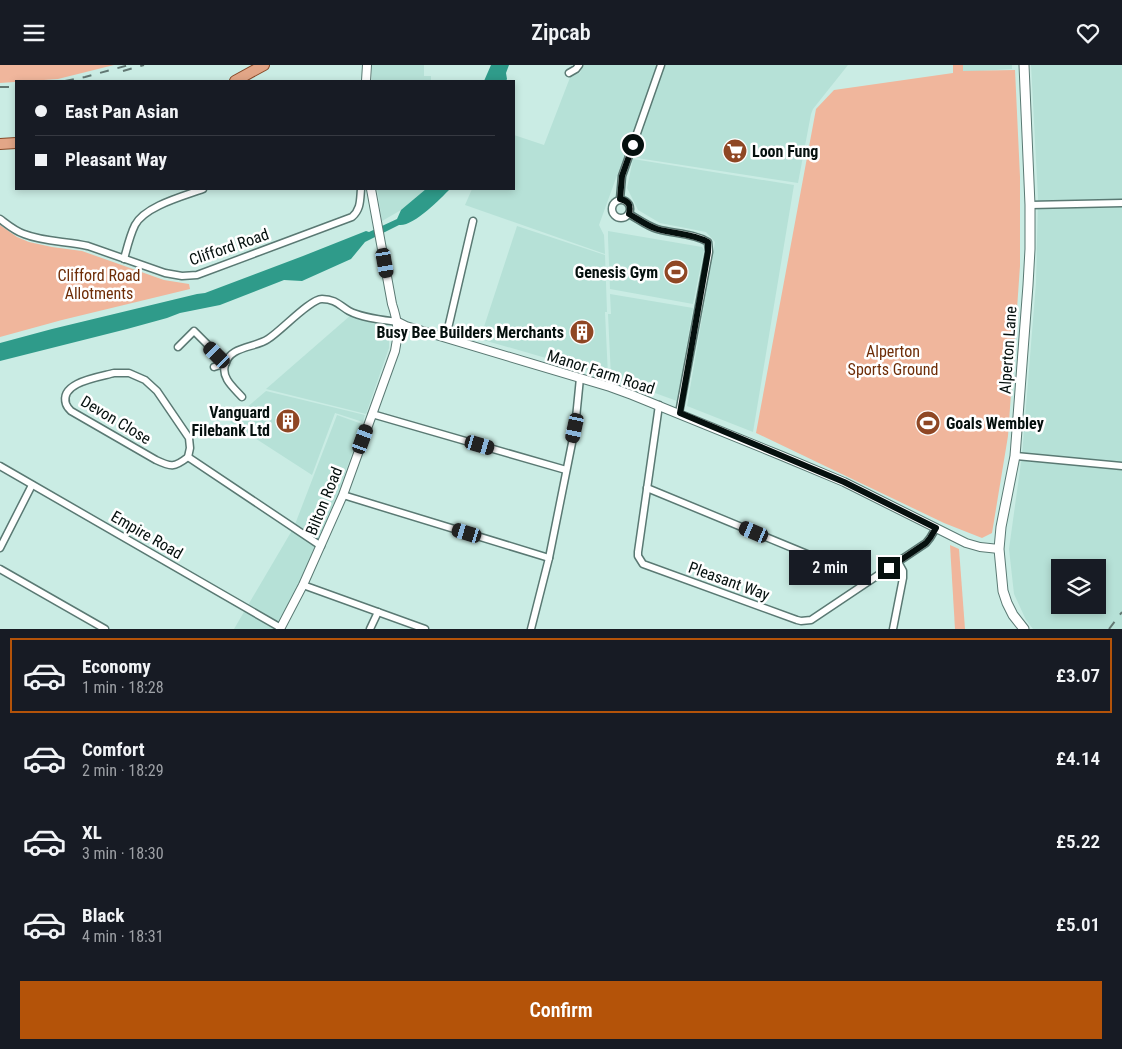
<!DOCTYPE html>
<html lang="en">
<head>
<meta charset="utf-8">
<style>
  :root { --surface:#171b24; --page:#242831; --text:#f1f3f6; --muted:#9ea1a6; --line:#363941; --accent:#b45309 }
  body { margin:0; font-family:"Roboto Condensed",sans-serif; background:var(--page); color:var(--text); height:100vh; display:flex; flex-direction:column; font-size:19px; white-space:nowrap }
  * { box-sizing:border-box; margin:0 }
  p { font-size:16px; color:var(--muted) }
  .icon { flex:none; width:28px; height:28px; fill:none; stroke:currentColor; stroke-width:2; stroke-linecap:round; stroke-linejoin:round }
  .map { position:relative; height:564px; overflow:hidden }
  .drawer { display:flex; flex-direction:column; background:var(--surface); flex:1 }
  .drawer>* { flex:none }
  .banner { position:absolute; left:15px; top:15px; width:500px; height:110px; border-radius:0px; box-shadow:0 2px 8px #0003; display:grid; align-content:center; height:110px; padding:0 20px; background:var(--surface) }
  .controls { position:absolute; left:1051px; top:494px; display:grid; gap:10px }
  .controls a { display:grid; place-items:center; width:55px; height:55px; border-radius:0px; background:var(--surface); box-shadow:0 2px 8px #0003; font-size:25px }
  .end { position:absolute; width:22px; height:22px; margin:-11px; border:6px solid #05100e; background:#fff; box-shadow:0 0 0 2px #fff }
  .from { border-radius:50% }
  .bubble { position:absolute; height:35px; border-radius:0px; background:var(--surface); box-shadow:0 2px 8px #0003; font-size:16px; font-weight:600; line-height:35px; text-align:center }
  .car { position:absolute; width:15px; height:30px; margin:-15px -8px; border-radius:6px; box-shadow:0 0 4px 1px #0007; background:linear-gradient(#222 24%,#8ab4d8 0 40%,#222 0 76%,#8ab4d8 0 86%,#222 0) }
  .banner b { display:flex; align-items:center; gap:18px; height:48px; font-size:19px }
  .banner b+b { border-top:1px solid var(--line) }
  .banner i { width:12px; height:12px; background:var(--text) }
  ul { padding:9px 0 0; list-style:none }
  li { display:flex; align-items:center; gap:15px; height:75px; margin:0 10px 8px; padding:0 10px; border:2px solid transparent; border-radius:0px }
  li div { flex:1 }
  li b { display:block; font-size:19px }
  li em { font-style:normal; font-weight:600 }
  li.selected { border-color:var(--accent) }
  li>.icon { width:45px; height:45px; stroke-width:1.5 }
  .primary-button { display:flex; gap:10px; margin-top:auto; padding:10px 20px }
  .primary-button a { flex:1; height:58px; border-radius:0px; background:var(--accent); color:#fff; font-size:20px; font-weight:600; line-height:58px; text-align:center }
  header { display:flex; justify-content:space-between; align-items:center; height:65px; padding:0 20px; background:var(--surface); font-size:22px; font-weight:600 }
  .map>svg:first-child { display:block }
  .built { fill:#b6e1d7; fill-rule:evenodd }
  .green { fill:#f0b69c }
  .water { fill:#2f9b8a }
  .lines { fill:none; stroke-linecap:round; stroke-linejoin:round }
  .minor-casing { stroke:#5a7973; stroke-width:9 }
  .tertiary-casing { stroke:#5a7973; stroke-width:10 }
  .secondary-casing { stroke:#5a7973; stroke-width:11 }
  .primary-casing { stroke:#884a29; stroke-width:12 }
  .minor { stroke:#fff; stroke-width:6 }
  .tertiary { stroke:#fff; stroke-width:8 }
  .secondary { stroke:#fff; stroke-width:9 }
  .primary { stroke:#e2a687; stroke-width:10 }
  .rail { stroke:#617772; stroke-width:2; stroke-dasharray:9 9; stroke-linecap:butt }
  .route { stroke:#05100e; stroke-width:6 }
  .labels { text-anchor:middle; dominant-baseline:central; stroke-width:5; stroke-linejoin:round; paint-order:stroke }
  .poi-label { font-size:16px; font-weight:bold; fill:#05100e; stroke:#fff; text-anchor:end }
  .street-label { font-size:16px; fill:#05100e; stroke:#fff }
  .park-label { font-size:16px; fill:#6e2d07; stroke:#fff }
</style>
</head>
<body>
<header><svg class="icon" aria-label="menu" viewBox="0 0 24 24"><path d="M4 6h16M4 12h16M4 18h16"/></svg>Zipcab<svg class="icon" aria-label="heart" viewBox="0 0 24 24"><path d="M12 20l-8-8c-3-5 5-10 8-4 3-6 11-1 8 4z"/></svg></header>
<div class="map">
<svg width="1122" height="564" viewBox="0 0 1122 564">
  <rect width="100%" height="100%" fill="#caece4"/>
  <!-- built -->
  <g class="built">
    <polygon points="372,0 424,0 424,11 431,11 431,16 372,16"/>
    <polygon points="583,0 848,0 813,44 811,49 798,118 624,91 599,160 604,170 605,189 465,140 472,124 514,124 514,70 544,80 571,10 580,8"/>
    <polygon points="963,0 1012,0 1012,4 963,7"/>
    <path d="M1031,0h91v564h-89l-7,-9 -12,-26 -5,-45 13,-94 14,-172 2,-85zM1060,502h38v38h-38z"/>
    <polygon points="633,94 794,120 753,367 687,341 715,177 706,167 660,158 638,145 627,123"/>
    <polygon points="377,124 429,124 422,133 382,156"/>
    <polygon points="517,161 605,190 607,247 605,247 608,311 480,274"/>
    <polygon points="608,166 702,182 704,185 693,239 610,224 608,173"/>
    <polygon points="610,229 693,243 677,336 611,312 608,249 611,249"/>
    <polygon points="351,250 389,261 389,283 366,349 266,324"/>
    <polygon points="266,326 365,350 363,357 335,348 312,410 230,357"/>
    <polygon points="337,350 362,359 338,429 304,507 278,564 234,564 294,462"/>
  </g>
  <!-- green -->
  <g class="green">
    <polygon points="0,0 114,0 58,14 0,18"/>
    <polygon points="953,0 963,0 963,6 1015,5 1020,112 1020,201 1008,371 992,468 982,473 944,458 756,368 816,44 834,25 953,8"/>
    <polygon points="0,160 17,172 29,177 52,182 82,186 164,215 189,219 190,224 62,255 0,272"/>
    <polygon points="950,480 959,484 965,564 955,564"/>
  </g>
  <!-- water -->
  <g class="water">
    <polygon points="491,0 509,0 506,8 507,14 506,16 484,16"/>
    <path d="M426,124h24c-10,10 -37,38 -51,36l-34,17 -14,17 -49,22 -18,-1 -64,25 -40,8 -13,5 -40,11 -127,32v-18l52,-14 145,-35 8,-1 98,-37 63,-25 3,1 28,-13 4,-9z"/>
  </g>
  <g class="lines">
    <defs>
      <g id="minor">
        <polyline points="569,8 576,4 579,0"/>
        <polyline points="620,134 622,111 661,0"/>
        <circle cx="621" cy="144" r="9"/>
        <polyline points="1030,140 1122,138"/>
        <path d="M629,149c9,5 18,12 28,15 17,5 36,4 51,13l1,10 -30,161"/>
        <path d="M0,154c8,6 15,12 24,15 20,8 43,7 64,12l77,27 17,3 15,-1 155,-58c9,-8 8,-17 9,-28"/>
        <path d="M124,194c3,-11 6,-24 11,-34 10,-19 49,-29 68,-36"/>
        <polyline points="446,272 473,156"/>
        <polyline points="178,282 194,266 226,298 214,302"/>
        <path d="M114,308h15l16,7 12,11 32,47 1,10 -2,9c-14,11 -17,10 -32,3l-85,-49c-2,-2 -4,-4 -5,-7 -7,-22 34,-27 48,-31z"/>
        <path d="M242,332c-8,-9 -21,-19 -17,-32 4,-19 30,-17 43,-26 13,-8 42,-40 54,-40 14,0 18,7 27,12 13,7 34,9 49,11"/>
        <polyline points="659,340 638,487 638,491 643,499 797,555 801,556 811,555 926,478 930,473 936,463"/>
        <polyline points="372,349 566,405"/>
        <polyline points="1015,391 1122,401"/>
        <polyline points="188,392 321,481"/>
        <polyline points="0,401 281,563"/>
        <polyline points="647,423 870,515"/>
        <polyline points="343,430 549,493"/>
        <polyline points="0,483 32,420"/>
        <polyline points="0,504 105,564"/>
        <polyline points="303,520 425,564"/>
        <polyline points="370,564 378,547"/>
        <polyline points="531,564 549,493 575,363 580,313"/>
        <polyline points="893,564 903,513 903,506 898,497"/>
      </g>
      <g id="tertiary">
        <polyline points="366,16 367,0"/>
        <polyline points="398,257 406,261 610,322 632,330 782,391 844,417 966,478 980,482 999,484"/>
        <path d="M280,564l23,-44 40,-90 52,-144c4,-18 3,-29 -3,-47l-21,-115"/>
      </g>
      <polyline id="secondary" points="1024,564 1013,550 1007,538 1003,526 999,484 1001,462 1015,391 1028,220 1030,184 1030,140 1024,0"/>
      <g id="primary">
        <polyline points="235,16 264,0"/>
        <polyline points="0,79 16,78"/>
      </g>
    </defs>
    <!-- minor casing -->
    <use href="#minor" class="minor-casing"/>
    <!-- tertiary casing -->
    <use href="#tertiary" class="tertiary-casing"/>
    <!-- secondary casing -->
    <use href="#secondary" class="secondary-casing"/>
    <!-- primary casing -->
    <use href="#primary" class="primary-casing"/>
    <!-- minor -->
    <use href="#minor" class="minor"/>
    <!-- tertiary -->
    <use href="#tertiary" class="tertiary"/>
    <!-- secondary -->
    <use href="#secondary" class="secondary"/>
    <!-- primary -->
    <use href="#primary" class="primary"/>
    <!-- rail -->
    <g class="rail">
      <polyline points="123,6 144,0"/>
      <polyline points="65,16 85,12 129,0"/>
      <polyline points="0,22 16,22"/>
      <polyline points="1109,564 1122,547"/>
    </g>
  </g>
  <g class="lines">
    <!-- route -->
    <path class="route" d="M633,80l-11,31 -2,23c9,2 11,6 9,15 9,5 18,12 28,15 17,5 35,4 51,13v10l-28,161 164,69 92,46 -6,10 -4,5 -37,25"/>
  </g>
  <!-- icons -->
  <defs>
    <symbol id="supermarket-disc" viewBox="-11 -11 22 22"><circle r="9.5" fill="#8f4724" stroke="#fff"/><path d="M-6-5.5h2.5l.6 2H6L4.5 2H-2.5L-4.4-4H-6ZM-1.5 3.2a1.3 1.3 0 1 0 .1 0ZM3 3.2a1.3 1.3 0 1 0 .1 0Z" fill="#fff"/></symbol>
    <symbol id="stadium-disc" viewBox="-11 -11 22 22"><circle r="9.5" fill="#8f4724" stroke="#fff"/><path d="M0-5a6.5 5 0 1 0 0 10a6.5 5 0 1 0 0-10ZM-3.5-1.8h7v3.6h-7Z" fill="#fff"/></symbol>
    <symbol id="building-disc" viewBox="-11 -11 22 22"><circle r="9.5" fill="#8f4724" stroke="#fff"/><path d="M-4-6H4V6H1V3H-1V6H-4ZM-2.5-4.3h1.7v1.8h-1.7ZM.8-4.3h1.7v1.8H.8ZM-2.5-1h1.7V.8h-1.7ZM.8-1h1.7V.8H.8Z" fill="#fff"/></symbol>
  </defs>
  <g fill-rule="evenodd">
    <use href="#supermarket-disc" x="721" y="72" width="28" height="28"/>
    <use href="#stadium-disc" x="662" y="193" width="28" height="28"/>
    <use href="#building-disc" x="568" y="253" width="28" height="28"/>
    <use href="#building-disc" x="274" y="342" width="28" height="28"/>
    <use href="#stadium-disc" x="914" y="344" width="28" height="28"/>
  </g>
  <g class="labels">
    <!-- poi labels -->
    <g class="poi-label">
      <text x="752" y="86" text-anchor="start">Loon Fung</text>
      <text x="658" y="207">Genesis Gym</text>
      <text x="564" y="267">Busy Bee Builders Merchants</text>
      <text x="270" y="347">Vanguard<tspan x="270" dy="18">Filebank Ltd</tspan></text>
      <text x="946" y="358" text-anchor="start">Goals Wembley</text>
    </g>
    <!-- street labels -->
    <g class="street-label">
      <text transform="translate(229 182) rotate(-19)">Clifford Road</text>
      <text transform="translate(1008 285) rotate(-86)">Alperton Lane</text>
      <text transform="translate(601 307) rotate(18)">Manor Farm Road</text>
      <text transform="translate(116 355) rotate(31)">Devon Close</text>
      <text transform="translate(324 436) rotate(-68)">Bilton Road</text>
      <text transform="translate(147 470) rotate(30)">Empire Road</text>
      <text transform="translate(729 516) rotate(20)">Pleasant Way</text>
    </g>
    <!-- park labels -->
    <g class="park-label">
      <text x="99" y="210">Clifford Road<tspan x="99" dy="18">Allotments</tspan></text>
      <text x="893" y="286">Alperton<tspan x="893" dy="18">Sports Ground</tspan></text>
    </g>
  </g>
</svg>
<div class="controls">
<a><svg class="icon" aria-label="layers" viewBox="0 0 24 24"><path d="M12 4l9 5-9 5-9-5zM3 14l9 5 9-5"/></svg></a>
</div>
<i class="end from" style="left:633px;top:80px"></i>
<i class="end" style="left:889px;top:503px"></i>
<div class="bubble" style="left:789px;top:485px;width:82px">2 min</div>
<i class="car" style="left:385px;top:198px;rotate:170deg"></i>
<i class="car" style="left:217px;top:290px;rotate:315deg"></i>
<i class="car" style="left:575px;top:363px;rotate:192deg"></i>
<i class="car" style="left:363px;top:374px;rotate:20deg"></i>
<i class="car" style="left:480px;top:380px;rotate:106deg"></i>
<i class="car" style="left:754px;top:467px;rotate:293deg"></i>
<i class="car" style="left:467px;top:468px;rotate:287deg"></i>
<div class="banner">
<b><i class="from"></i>East Pan Asian</b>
<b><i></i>Pleasant Way</b>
</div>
</div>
<section class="drawer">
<ul>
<li class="selected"><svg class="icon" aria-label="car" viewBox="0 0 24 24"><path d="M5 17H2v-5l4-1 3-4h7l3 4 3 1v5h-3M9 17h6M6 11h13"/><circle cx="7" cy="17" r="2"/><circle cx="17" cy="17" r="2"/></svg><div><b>Economy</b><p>1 min · 18:28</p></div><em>£3.07</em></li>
<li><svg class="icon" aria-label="car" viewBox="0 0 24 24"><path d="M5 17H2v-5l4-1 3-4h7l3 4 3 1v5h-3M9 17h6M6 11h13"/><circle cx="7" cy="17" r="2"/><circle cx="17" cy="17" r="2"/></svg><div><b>Comfort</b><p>2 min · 18:29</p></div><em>£4.14</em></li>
<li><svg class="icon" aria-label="car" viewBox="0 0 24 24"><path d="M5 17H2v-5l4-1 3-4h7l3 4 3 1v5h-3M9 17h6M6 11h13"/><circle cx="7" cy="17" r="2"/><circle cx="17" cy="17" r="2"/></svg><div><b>XL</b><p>3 min · 18:30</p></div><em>£5.22</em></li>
<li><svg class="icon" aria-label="car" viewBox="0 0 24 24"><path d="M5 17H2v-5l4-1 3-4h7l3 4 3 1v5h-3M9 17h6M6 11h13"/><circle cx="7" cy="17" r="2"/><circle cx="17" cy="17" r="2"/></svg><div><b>Black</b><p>4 min · 18:31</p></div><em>£5.01</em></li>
</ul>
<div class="primary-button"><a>Confirm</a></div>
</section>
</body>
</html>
